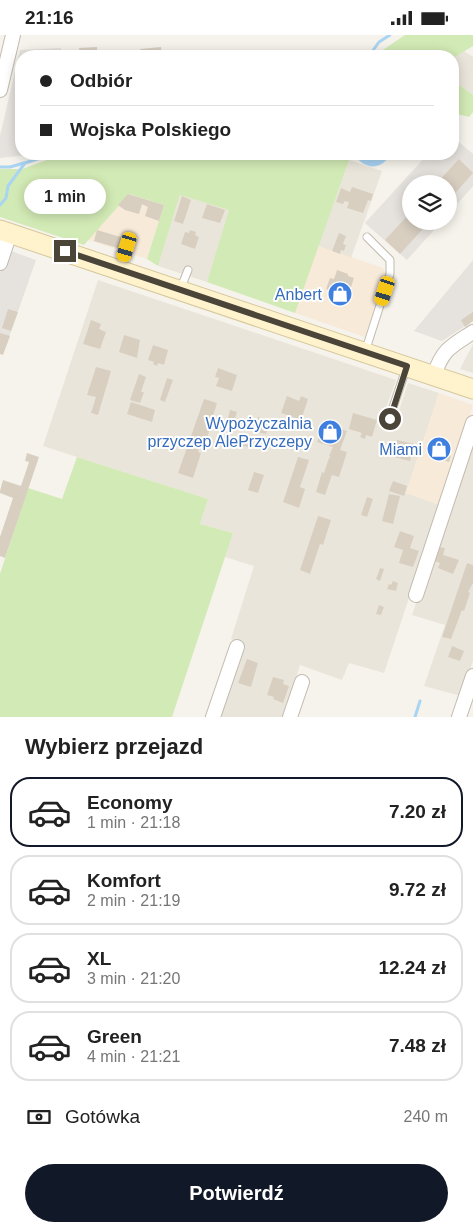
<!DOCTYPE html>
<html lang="pl">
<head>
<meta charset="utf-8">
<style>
  :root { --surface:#fff; --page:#f2f2f2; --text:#222; --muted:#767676; --line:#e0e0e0; --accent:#111827 }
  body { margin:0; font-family:Helvetica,sans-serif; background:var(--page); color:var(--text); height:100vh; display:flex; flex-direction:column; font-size:19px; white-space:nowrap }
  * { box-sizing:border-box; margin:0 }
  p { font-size:16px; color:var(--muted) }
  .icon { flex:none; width:28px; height:28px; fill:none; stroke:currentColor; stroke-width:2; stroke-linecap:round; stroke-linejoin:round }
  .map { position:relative; height:682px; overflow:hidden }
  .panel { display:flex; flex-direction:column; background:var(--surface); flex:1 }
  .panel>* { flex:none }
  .banner { position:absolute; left:15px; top:15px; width:444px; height:110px; border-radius:20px; box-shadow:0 2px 12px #0003; display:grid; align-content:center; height:110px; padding:0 25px; background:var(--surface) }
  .fabs { position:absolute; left:402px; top:140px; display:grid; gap:10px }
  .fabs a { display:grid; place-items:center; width:55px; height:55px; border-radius:50%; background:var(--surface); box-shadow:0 2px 12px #0003; font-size:25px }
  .end { position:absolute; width:22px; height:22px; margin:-11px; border:6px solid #4b4439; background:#fff; box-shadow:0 0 0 2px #fff }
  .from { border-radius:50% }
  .bubble { position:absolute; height:35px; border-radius:18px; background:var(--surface); box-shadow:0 2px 12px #0003; font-size:16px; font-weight:700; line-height:35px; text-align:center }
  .car { position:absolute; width:15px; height:30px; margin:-15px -8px; border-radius:6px; box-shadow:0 0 4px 1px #0007; background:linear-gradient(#f5c518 24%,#345 0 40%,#f5c518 0 76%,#345 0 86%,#f5c518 0) }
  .banner b { display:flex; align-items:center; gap:18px; height:48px; font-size:19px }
  .banner b+b { border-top:1px solid var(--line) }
  .banner i { width:12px; height:12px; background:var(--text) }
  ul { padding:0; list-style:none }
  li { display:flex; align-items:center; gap:15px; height:70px; margin:0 10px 8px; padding:0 15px; border:2px solid var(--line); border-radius:20px }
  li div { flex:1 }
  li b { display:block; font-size:19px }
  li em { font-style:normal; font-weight:700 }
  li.current { border-color:var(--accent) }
  li>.icon { width:45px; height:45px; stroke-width:1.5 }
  h2 { padding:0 25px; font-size:22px; line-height:60px }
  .pay { display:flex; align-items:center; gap:12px; height:55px; padding:0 25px; font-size:19px }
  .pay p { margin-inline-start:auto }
  .action { display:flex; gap:10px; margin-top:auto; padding:10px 25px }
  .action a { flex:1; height:58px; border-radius:30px; background:var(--accent); color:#fff; font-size:20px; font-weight:700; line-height:58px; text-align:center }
  .status { display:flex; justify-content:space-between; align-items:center; height:35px; padding:0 25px; background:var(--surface); direction:ltr }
  .status svg { height:14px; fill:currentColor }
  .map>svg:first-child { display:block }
  .residential { fill:#eae5da }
  .commercial { fill:#f7ead8 }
  .industrial { fill:#e6e2dd }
  .green { fill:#d2eab5 }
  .water { fill:#a9d4f2 }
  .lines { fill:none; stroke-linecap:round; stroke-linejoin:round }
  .stream { stroke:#a9d4f2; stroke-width:3 }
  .building { fill:#d8cfc1 }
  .lane-casing { stroke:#c2bbae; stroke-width:9 }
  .street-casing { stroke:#c2bbae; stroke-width:16 }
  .secondary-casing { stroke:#d6c79b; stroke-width:21 }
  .lane { stroke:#fff; stroke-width:7 }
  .street { stroke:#fff; stroke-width:14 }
  .secondary { stroke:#fff3cd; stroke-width:19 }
  .route { stroke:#4b4439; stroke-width:6 }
  .labels { text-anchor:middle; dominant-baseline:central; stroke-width:4; stroke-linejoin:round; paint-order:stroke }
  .shop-label { font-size:16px; fill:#366cbe; stroke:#fff; text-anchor:end }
</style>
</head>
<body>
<div class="status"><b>21:16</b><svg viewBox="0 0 49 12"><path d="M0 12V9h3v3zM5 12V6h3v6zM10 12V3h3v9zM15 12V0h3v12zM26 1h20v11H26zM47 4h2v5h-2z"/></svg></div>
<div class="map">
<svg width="473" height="682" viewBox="0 0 473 682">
  <rect width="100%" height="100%" fill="#f6f3ec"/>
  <!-- residential -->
  <g class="residential">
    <polygon points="464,16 473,22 473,60 453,45 453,23"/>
    <polygon points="349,125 382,136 351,223 318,211"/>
    <polygon points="180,160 230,175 207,247 158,231"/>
    <polygon points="98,245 396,345 382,384 395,388 408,348 439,358 406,458 440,470 384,638 349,628 342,645 300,630 283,682 219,682 243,608 231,604 254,531 225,522 233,498 200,489 208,464 43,411"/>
    <polygon points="473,309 473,338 460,334"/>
    <polygon points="473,400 473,626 461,661 424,651 445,590 412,580"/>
  </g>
  <!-- commercial -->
  <g class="commercial">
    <polygon points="128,159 164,170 147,224 88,205"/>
    <polygon points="318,211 383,233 385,239 365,302 295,278"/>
    <polygon points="439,358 473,370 440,470 406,458"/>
  </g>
  <!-- industrial -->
  <g class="industrial">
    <polygon points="61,13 61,21 21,21 21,119 39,119 0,123 0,101 20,15"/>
    <polygon points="453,102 473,119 473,151 449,178 449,149 411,149 411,186 442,186 407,225 365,188 428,119 452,119"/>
    <polygon points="8,215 36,225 9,302 0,299 0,238"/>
    <polygon points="473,225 473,286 442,306 414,296"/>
  </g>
  <!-- green -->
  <g class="green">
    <polygon points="405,0 473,0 473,11 453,23 452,21 374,21"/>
    <polygon points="453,45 473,60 473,77 469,82 453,78"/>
    <polygon points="64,119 354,119 349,125 295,278 207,247 229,175 180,160 158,231 147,224 164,170 129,159 84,210 0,182 0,134 22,134"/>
    <polygon points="77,422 208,464 200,489 233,498 172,682 0,682 0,539 28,453 62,464"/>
  </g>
  <!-- water -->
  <path class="water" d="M354,119h37c-10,17 -27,16 -37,0z"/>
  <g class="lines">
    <!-- stream -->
    <g class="stream">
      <polyline points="369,21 379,7 390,0"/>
      <polyline points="0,132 10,132 24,128"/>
      <polyline points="0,170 6,163 8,151 25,128 52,119"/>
      <polyline points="415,682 420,666"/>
    </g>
  </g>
  <!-- building -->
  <g class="building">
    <polygon points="97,12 97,19 101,19 101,21 80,21 79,13"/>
    <polygon points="161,12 162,21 140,20 140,14"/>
    <polygon points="459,124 473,138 449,165 449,149 436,149"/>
    <polygon points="352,152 373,159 371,166 368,165 363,178 347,173 349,167 345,166 343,169 336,167 341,153 350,157"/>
    <polygon points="128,159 164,170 159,186 145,181 148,172 142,169 139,179 125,175 118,170"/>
    <polygon points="182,161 191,165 183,189 174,186"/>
    <polygon points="207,169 225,175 220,188 202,183"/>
    <polygon points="411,177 411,186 430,186 400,219 385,205"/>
    <polygon points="97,195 124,203 121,214 94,206"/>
    <polygon points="190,195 196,197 195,200 199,202 195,214 181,209 185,197 189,198"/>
    <polygon points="339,198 346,201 343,209 346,210 344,216 341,215 340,219 332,216"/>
    <polygon points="337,235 348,239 348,241 354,243 349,258 341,255 340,259 326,254 330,243 334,244"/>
    <polygon points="8,274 18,277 11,296 2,293"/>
    <polygon points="473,277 473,286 465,292 461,285"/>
    <polygon points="91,285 101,289 99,294 106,297 100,314 83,309"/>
    <polygon points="0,298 10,301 3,320 0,319"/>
    <polygon points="124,300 140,305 137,323 119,317"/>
    <polygon points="153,310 168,315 164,330 158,328 157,331 153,329 154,327 148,325"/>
    <polygon points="96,332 111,336 98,380 91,378 96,362 87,360"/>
    <polygon points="218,333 237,340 232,356 216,351 219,343 215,342"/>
    <polygon points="139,339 146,342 141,357 144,357 140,368 130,365"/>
    <polygon points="167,343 173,345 165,367 160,365"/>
    <polygon points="287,361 299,366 301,361 308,364 301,385 281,378"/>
    <polygon points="204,364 217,368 213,381 211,380 208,389 211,391 204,411 200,410 198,417 201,418 193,443 178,438"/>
    <polygon points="131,367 155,375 152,387 127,379"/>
    <polygon points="230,375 237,377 232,394 223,392 225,386 227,387"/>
    <polygon points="353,378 377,385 372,402 366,400 365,404 360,402 362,398 349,394"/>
    <polygon points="258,382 270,386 266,399 257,397 259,391 256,390"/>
    <polygon points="323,388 347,396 340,415 347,417 339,442 332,440 325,460 316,457 322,437 324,438 329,423 331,422 329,421 333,412 317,407 320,400 317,399"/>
    <polygon points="240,399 254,403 250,413 234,408 235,403 239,404"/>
    <polygon points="397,405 414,409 410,426 390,421 392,413 395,414"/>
    <polygon points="439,417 451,421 449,427 437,423"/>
    <polygon points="27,418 39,422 5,523 0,521 0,502 13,463 0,458 0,456 3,445 21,451 29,427 25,426"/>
    <polygon points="298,422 309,425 300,452 305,454 299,473 283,467"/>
    <polygon points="254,437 264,440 258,458 248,455"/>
    <polygon points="393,446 407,451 404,461 389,456"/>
    <polygon points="389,459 400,461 393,489 382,486"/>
    <polygon points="367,462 373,464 367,482 361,480"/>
    <polygon points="318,481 331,485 323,510 320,509 310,539 300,535"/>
    <polygon points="400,496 414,501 410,513 419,516 413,532 399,528 403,515 394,512"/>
    <polygon points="439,512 445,513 443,520 459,525 453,539 438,533 440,528 434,526"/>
    <polygon points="467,528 473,530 473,548 468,557 470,558 464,576 462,575 451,604 442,602"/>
    <polygon points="380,533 384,534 380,546 376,544"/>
    <polygon points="393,546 398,548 396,556 387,554 389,549 391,550"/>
    <polygon points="379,570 384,572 381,580 376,579"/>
    <polygon points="452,611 464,616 460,626 448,622"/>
    <polygon points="247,624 258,628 251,652 238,648"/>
    <polygon points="273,642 284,645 283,649 289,651 283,668 273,664 274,662 267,660"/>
  </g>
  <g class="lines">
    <defs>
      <g id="lane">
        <polyline points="120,234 127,211"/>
        <polyline points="180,255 188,235"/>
        <polyline points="365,317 390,239 390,225 367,202"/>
        <polyline points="389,384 406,334"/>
      </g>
      <g id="street">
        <polyline points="0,55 13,0"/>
        <polyline points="0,228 10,198"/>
        <path d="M434,340c9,-26 16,-28 39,-43"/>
        <polyline points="416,560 473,388"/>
        <polyline points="213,682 237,612"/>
        <polyline points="290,682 302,647"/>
        <polyline points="459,682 473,641"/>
      </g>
      <polyline id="secondary" points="0,195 473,354"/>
    </defs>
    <!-- lane casing -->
    <use href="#lane" class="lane-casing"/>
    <!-- street casing -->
    <use href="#street" class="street-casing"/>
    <!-- secondary casing -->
    <use href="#secondary" class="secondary-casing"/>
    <!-- lane -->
    <use href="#lane" class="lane"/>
    <!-- street -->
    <use href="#street" class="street"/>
    <!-- secondary -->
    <use href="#secondary" class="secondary"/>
  </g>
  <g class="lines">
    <!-- route -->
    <polyline class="route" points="65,216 407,331 390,384"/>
  </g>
  <!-- icons -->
  <defs>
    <symbol id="shop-disc" viewBox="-11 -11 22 22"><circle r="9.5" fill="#3f7fe0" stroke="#fff"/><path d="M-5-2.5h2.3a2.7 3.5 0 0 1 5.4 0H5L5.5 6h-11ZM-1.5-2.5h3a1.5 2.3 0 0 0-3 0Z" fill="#fff"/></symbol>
  </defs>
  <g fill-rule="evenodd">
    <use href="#shop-disc" x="326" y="245" width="28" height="28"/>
    <use href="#shop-disc" x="316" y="383" width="28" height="28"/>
    <use href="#shop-disc" x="425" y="400" width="28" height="28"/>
  </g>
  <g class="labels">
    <!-- shop labels -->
    <g class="shop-label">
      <text x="322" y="259">Anbert</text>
      <text x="312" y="388">Wypożyczalnia<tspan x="312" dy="18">przyczep AlePrzyczepy</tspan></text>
      <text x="422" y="414">Miami</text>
    </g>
  </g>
</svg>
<div class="fabs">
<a><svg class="icon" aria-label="layers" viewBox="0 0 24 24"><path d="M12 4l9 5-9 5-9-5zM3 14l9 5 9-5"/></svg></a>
</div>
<i class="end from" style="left:390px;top:384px"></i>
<i class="end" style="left:65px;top:216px"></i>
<div class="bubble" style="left:24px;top:144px;width:82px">1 min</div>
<i class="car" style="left:127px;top:212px;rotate:197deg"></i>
<i class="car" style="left:385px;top:256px;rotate:198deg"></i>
<div class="banner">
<b><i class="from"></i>Odbiór</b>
<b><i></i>Wojska Polskiego</b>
</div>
</div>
<section class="panel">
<h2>Wybierz przejazd</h2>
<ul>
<li class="current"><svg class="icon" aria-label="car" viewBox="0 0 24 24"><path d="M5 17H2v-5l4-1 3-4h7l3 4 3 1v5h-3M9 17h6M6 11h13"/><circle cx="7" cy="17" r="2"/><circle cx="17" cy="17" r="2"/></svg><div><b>Economy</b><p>1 min · 21:18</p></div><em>7.20 zł</em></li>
<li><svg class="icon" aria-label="car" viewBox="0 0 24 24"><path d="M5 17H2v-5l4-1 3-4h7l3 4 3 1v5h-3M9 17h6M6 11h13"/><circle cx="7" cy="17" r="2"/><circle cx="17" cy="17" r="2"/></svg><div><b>Komfort</b><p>2 min · 21:19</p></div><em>9.72 zł</em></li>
<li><svg class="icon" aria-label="car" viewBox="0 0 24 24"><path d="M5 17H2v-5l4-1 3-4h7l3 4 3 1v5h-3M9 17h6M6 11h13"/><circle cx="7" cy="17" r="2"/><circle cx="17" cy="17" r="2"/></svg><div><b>XL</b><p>3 min · 21:20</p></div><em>12.24 zł</em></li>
<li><svg class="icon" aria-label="car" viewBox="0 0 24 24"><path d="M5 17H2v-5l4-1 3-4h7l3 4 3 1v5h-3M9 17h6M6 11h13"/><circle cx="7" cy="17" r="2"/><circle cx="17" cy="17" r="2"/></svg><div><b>Green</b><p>4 min · 21:21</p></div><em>7.48 zł</em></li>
</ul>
<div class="pay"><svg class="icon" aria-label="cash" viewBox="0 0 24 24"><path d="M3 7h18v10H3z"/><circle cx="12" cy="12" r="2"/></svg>Gotówka<p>240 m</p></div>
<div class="action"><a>Potwierdź</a></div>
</section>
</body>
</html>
